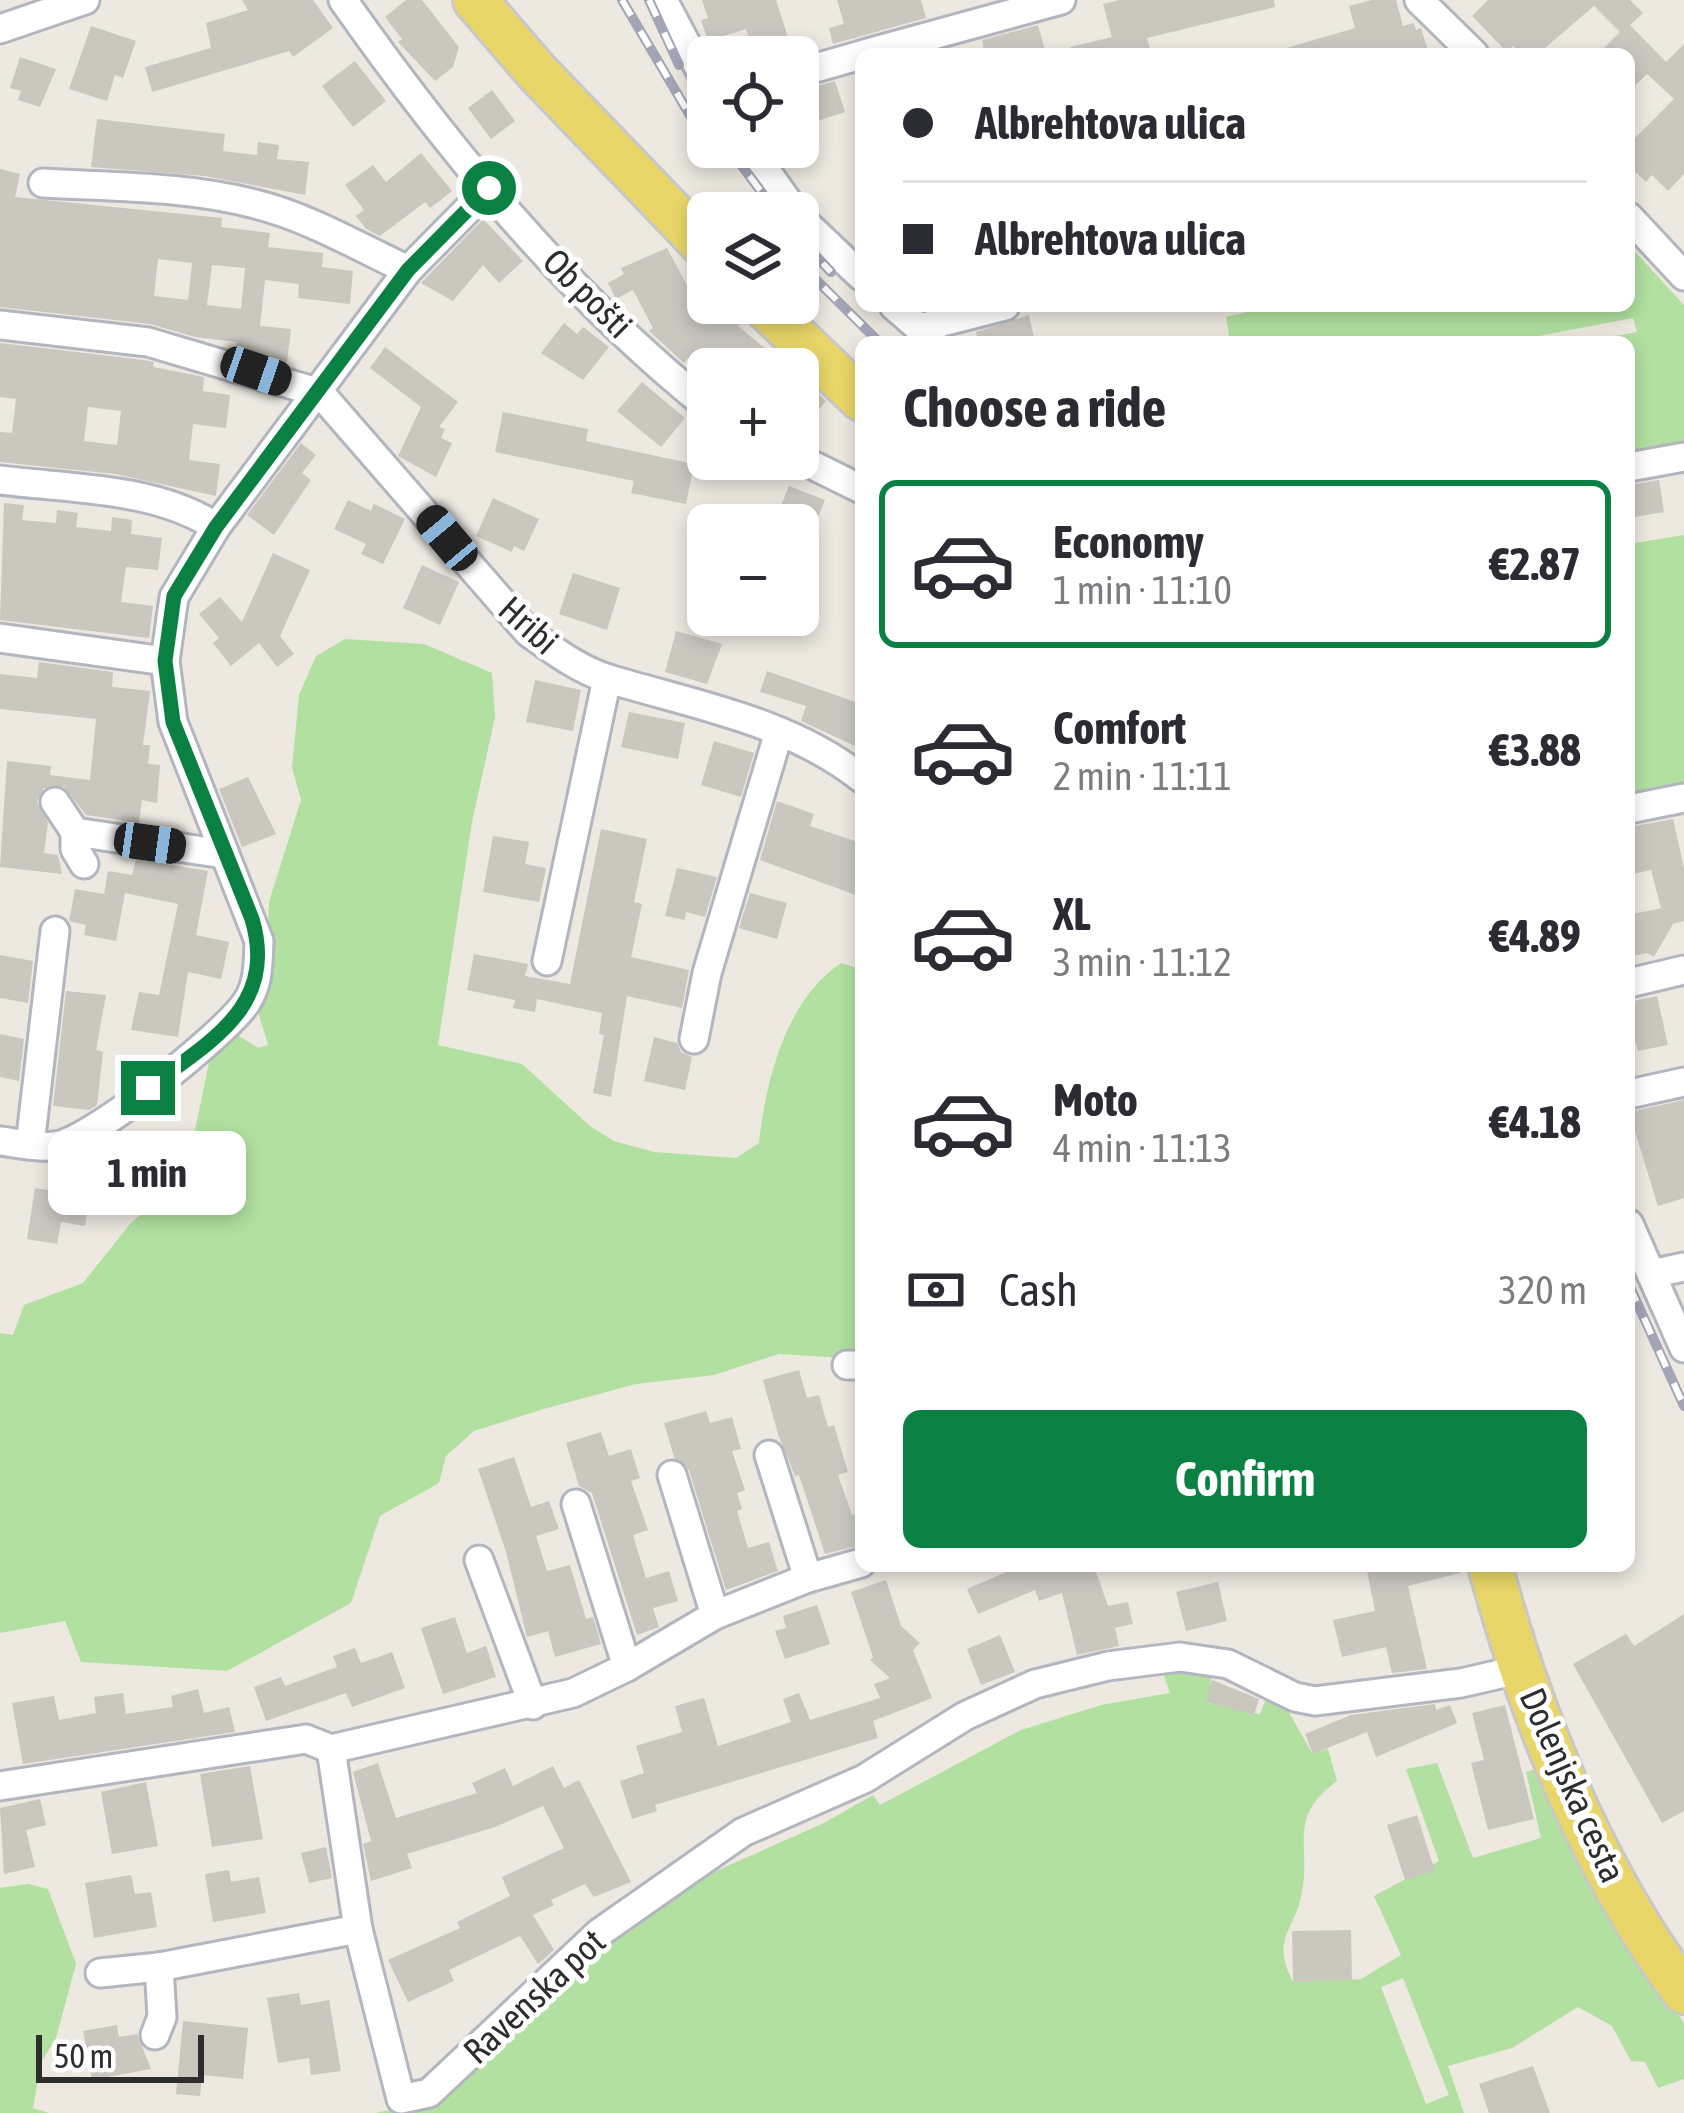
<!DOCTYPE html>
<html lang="en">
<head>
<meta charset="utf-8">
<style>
  :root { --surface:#fff; --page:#f7f7f7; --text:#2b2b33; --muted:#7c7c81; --line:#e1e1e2; --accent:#0b8043 }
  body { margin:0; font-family:"Asap Condensed",sans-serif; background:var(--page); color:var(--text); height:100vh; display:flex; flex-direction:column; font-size:45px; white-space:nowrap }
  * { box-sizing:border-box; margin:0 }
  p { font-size:39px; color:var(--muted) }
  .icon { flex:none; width:66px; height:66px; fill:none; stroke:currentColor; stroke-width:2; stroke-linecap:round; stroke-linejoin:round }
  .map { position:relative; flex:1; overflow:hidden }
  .drawer { position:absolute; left:855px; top:336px; width:780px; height:1236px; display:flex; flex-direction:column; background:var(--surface); border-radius:18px; box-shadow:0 6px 18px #0003 }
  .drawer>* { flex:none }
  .banner { position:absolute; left:855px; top:48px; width:780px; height:264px; border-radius:18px; box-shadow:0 6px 18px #0003; display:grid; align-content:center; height:264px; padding:0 48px; background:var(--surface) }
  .fabs { position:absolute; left:687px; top:36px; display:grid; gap:24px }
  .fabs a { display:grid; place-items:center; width:132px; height:132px; border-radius:18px; background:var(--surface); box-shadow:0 6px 18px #0003; font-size:60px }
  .scale { position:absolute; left:36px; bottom:30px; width:168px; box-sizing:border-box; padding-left:12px; border:6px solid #2d2d2d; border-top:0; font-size:33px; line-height:42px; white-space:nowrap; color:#2d2d2d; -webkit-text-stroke:9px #fff; paint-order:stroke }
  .end { position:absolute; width:54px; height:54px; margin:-27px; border:15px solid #0b8043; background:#fff; box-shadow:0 0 0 6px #fff }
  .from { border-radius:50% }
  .bubble { position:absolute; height:84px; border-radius:18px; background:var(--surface); box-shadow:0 6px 18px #0003; font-size:39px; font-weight:700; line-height:84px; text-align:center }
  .car { position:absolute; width:36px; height:72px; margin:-36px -18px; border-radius:15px; box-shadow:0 0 9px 3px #0007; background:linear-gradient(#222 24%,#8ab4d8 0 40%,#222 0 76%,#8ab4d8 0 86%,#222 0) }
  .banner b { display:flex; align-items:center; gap:42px; height:114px; font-size:45px }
  .banner b+b { border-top:3px solid var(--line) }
  .banner i { width:30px; height:30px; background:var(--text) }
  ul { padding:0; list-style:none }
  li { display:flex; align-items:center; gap:36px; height:168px; margin:0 24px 18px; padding:0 24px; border:6px solid transparent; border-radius:18px }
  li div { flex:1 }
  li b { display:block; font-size:45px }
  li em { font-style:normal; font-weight:700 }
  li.current { border-color:var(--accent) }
  li>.icon { width:108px; height:108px; stroke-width:1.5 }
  h2 { padding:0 48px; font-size:54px; line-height:144px }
  .pay { display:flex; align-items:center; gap:30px; height:132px; padding:0 48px; font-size:45px }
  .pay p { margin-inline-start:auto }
  .cta { display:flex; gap:24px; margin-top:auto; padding:24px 48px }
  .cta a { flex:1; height:138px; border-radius:18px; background:var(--accent); color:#fff; font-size:48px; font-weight:700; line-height:138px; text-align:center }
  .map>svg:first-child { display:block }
  .green { fill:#b1e0a0; fill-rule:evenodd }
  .building { fill:#c9c7be; fill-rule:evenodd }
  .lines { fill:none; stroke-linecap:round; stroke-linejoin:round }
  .minor-casing { stroke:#b3b5bf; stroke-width:33 }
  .primary-casing { stroke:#c8c8c8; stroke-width:48 }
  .minor { stroke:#fff; stroke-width:27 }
  .primary { stroke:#e9d669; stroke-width:42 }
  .rail-casing { stroke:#a3a4b6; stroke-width:10 }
  .rail { stroke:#fff; stroke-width:6; stroke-dasharray:18; stroke-linecap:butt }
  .route { stroke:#0b8043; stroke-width:15 }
  .labels { text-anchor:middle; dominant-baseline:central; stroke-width:10; stroke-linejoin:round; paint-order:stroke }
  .street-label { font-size:36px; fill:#2d2d2d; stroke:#fff }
</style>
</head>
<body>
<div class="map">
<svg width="1684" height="2113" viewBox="0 0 1684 2113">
  <rect width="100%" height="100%" fill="#ede9e0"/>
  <!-- green -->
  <g class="green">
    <polygon points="1629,245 1684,305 1684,446 1629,455 1629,342 1583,342 1637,332 1633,318 1507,342 1230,342 1226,317 1272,306 1629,306"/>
    <polygon points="1684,535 1684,793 1629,804 1629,544"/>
    <path d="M345,639l79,5 68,29 3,44 -23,105 -34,223 84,19 68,62 24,15 40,11 82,6 23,-15c7,-64 27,-143 82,-180l20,6v390l-82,-5 -65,21 -78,9 -89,24 -73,23 -28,25 -7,27 -59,33 -29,87 -124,68 -146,-9 -16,-41 -65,12v-300l13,2 11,-30 59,-22 47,-59 47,-43 15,-36 19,-92 28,-17 19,12 10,-3 -11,-37 9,-15 3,-91 32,-102 -9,-32 7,-73 17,-39z"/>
    <path d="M1176,1671l36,3 -4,29 52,11 8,-20 19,15 25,44 16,-4 9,32c-50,37 -26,61 -35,111 -7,40 -32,45 -9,90l68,-3 40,-24 -27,-59 65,-35 -33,-92 31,-6 36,95 68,-20 -15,-66 9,-3 73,145 76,109v56l-26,9 -13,-26 -14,-1 -19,-35 -34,-19 -66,41 -64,18 16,47h-1089l42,-9 243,-208 164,-73 49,-28 7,10 141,-75 80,-25 69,-12 -7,-20zM1403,1978l46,117 -23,9 -45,-117z"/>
    <polygon points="28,1884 48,1889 76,1964 56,2038 41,2062 33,2108 49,2113 0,2113 0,1888"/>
  </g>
  <!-- building -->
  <g class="building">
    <polygon points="242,0 313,0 333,28 293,57 289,51 152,92 145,67 211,48 206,23 248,10"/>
    <polygon points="406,0 422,0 459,47 453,67 435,81 398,42 402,39 385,17"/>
    <polygon points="702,0 776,0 792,50 755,57 746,29 708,41 701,20 708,18"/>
    <polygon points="837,0 921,0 926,18 833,44 829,28 844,24"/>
    <polygon points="1119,0 1274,0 1275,7 1147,38 1150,49 1128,54 1071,54 1070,47 1112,37 1103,4"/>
    <polygon points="1372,0 1396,0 1403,26 1414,23 1416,30 1421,28 1429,54 1284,54 1283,49 1355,28 1349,6"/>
    <polygon points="1488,0 1630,0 1643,13 1630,25 1666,62 1684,44 1684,174 1668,191 1652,175 1646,182 1629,166 1629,144 1674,99 1647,74 1629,91 1629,54 1598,54 1620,32 1594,6 1538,54 1521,54 1513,46 1507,52 1472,16"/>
    <polygon points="1038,25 1046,54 985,54 982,40"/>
    <polygon points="91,26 136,41 123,78 115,75 107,101 69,89"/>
    <polygon points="20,57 56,69 40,107 18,100 21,91 10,88"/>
    <polygon points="355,61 386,101 353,127 322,86"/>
    <polygon points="835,81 845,112 811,123 800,91"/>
    <polygon points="492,90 515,121 491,139 468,108"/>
    <polygon points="97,119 225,134 223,151 257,155 258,142 279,145 277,159 309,162 305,195 205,176 91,167"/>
    <polygon points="421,153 452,191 430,208 425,202 380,236 366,229 356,216 364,210 345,185 373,165 386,182"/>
    <path d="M0,169l20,5 -5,23 207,21 -1,9 49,6 -2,14 55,6 -1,14 31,4 -3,33 -52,-6 1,-14 -34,-4 -5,46 31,3 -4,33 -51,-13 1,-7 -42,-5 -45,-13 -150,-17zM158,259l34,4 -4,37 -34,-4zM212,265l33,3 -4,41 -34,-4z"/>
    <polygon points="483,219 523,261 499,283 483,265 453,301 421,283"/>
    <polygon points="667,248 697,304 720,303 741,323 738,326 790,369 701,369 688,358 684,363 649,331 653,328 633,290 616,299 608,283 624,274 621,268"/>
    <polygon points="1029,315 1035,342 978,342 976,332"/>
    <polygon points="564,323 577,334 583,327 609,347 583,380 541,353"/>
    <path d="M0,343l144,17 10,2 -1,5 51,10 -1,14 27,4 -4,33 -33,-4 -4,36 31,4 -4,32 -101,-22 -115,-12v-30l12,1 4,-34 -16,-2zM88,407l33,4 -4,34 -33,-4z"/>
    <polygon points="385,347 458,402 439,427 445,429 441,438 452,443 436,477 398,456 421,407 370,368"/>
    <polygon points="798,374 826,401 798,433"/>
    <polygon points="642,382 685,418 661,447 617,411"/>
    <polygon points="503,412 588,429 586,441 694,464 686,504 631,493 634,481 495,452"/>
    <polygon points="301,443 316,455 302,473 311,480 274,535 247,515"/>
    <polygon points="1659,480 1664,512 1629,518 1629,485"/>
    <polygon points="789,486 825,500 799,564 798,525 773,525"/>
    <polygon points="493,498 539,519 524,551 514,546 512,552 476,536"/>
    <polygon points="348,500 371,511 374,504 405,519 383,564 361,554 366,544 334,529"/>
    <polygon points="4,503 24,505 22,520 56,523 57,510 78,513 76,527 111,531 112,517 132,520 131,534 162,538 158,570 126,567 121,602 153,606 149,638 0,620"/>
    <polygon points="273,553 310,570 280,636 294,654 277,667 259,643 231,666 213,643 219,638 199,614 220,597 242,622"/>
    <polygon points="422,565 459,582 440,625 403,608"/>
    <polygon points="573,573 620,588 607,630 559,614"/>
    <polygon points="676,631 722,644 707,684 665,672"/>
    <polygon points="39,662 113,672 112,687 150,691 143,745 150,745 148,764 160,765 157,803 142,800 139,823 86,815 64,787 44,788 37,802 48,823 44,853 58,855 62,874 0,867 7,761 51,766 50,775 90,780 96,719 0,709 0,674 37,678"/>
    <polygon points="767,671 861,704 855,746 801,721 806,706 760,692"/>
    <polygon points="535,680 581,690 573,731 526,722"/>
    <polygon points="629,712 685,723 678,759 621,747"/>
    <polygon points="714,741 754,753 741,797 701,785"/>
    <polygon points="248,777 276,834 242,847 219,789"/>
    <polygon points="777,801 814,814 810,826 861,843 861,897 760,860"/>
    <polygon points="1673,819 1684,868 1684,921 1673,924 1654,957 1647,953 1629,957 1629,915 1661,908 1651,870 1629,875 1629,827"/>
    <polygon points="601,829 647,839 634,902 642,904 631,957 689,970 682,1008 627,996 611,1097 593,1093 604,1035 599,1034 602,1013 537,999 535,1012 513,1008 515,1000 467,990 474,954 528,964 525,976 570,984"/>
    <polygon points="493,836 529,842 525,864 546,868 539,902 483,892"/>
    <polygon points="136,859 208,871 196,935 229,942 221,979 188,972 178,1037 131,1030 139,992 159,995 178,904 125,893 116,941 84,935 86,925 69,921 75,889 104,894 108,871 132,875"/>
    <polygon points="677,868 717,877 705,917 686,912 685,920 665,916"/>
    <polygon points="750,893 787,903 777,939 739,928"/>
    <polygon points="0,955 33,961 28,1003 0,998"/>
    <polygon points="66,991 106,995 96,1050 103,1052 97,1105 89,1110 53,1106"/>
    <polygon points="1657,996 1668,1045 1638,1051 1633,1034 1629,1035 1629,1002"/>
    <polygon points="0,1034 24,1039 19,1081 0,1077"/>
    <polygon points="654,1037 677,1043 681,1052 692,1057 685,1090 644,1081"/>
    <polygon points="1684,1100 1684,1198 1658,1206 1629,1112"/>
    <polygon points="35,1188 90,1197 85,1226 61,1222 57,1244 27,1239"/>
    <polygon points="799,1370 807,1398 819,1395 828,1427 834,1425 848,1472 838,1475 852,1515 861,1512 861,1545 825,1554 799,1475 795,1476 778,1434 763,1380"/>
    <polygon points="706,1411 710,1423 732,1417 741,1449 732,1451 745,1490 737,1493 742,1509 737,1511 748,1548 769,1542 778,1571 726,1590 689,1470 674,1457 664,1423"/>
    <polygon points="601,1432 609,1456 631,1449 640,1478 631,1481 648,1530 633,1535 646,1578 669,1571 678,1601 653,1608 659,1627 637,1635 592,1493 579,1486 566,1443"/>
    <polygon points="514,1457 531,1507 549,1501 559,1529 536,1536 547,1571 570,1565 586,1619 593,1617 601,1644 555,1657 548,1631 527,1637 506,1552 478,1469"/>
    <polygon points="1020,1566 1094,1566 1108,1606 1128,1602 1133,1624 1115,1628 1119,1646 1077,1655 1062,1593 1039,1601 1035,1590 978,1614 967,1589"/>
    <polygon points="1366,1566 1459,1566 1460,1573 1408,1586 1427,1669 1392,1673 1386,1647 1342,1657 1333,1620 1375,1611"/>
    <polygon points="886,1580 901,1626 920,1643 913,1650 932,1698 873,1721 878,1738 655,1805 657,1811 632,1819 620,1781 644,1773 636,1746 682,1732 675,1706 704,1698 718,1746 791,1722 783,1699 799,1693 810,1720 880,1698 874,1684 890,1678 870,1660 873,1657 851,1592"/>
    <polygon points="1218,1582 1227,1621 1186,1631 1176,1592"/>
    <polygon points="817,1605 830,1644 785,1659 775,1631 786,1628 783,1616"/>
    <polygon points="1684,1614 1684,1811 1662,1823 1573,1664 1626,1634 1634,1646"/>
    <polygon points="455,1617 467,1653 486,1646 496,1677 443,1694 421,1628"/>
    <polygon points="1000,1635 1015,1672 981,1685 967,1649"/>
    <polygon points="355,1648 361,1663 392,1652 405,1688 352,1707 346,1693 266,1721 254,1687 281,1677 285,1686 337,1667 333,1656"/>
    <polygon points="1212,1680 1259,1699 1254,1715 1206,1702"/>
    <polygon points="198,1689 204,1713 229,1707 235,1732 23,1764 12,1703 54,1696 59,1720 96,1713 94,1697 123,1693 126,1714 173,1707 171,1696"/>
    <polygon points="1435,1704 1436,1710 1450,1705 1457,1723 1376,1757 1367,1732 1313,1754 1305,1734 1351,1715"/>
    <polygon points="1505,1705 1534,1819 1488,1830 1471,1763 1484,1760 1472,1713"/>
    <polygon points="378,1763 396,1818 477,1793 472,1783 505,1768 513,1786 553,1766 564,1788 579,1780 631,1882 594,1897 585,1884 551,1900 554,1905 533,1915 554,1950 538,1964 520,1936 449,1970 454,1981 408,2002 388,1960 460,1928 457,1922 510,1896 502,1877 564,1848 543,1806 495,1827 407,1854 412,1868 371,1881 363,1844 371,1841 353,1772"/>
    <polygon points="250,1766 263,1839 212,1847 200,1774"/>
    <polygon points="146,1782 158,1846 112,1854 101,1792"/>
    <polygon points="40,1799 46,1825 26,1830 35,1867 4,1874 0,1808"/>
    <polygon points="1417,1815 1435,1871 1405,1880 1387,1825"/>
    <polygon points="326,1847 332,1878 309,1883 301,1853"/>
    <polygon points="229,1870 231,1882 259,1877 266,1913 213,1922 205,1874"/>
    <polygon points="131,1875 135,1894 151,1892 157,1927 94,1938 85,1883"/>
    <polygon points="1351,1930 1352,1980 1293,1982 1292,1931"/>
    <polygon points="299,1993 301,2005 329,2000 341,2071 311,2075 309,2058 278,2063 267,1998"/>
    <polygon points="183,2021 248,2028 243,2079 202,2075 200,2096 176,2094"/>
    <polygon points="117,2025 119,2037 137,2034 151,2069 92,2080 83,2031"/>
    <polygon points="1533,2066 1550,2113 1489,2113 1479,2084"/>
  </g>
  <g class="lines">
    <defs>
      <g id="minor">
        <path d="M343,0c104,148 223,293 365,407"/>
        <polyline points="663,0 708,85"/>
        <polyline points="1419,0 1474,54"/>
        <polyline points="0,29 85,0"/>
        <polyline points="864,54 1061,0"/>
        <polyline points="798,73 861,55"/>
        <polyline points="749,147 796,213"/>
        <path d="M43,183c69,4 144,3 212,21 53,13 104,43 153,66"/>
        <polyline points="798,216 861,276"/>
        <polyline points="1629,217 1684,276"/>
        <polyline points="894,306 932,339"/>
        <path d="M0,325l148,17 172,51 208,239c25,18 51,38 81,47 86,26 180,42 252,99"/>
        <polyline points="919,328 1005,306"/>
        <polyline points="798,458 861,489"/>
        <polyline points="1629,467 1684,457"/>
        <path d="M0,480c70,9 156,7 216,47"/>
        <polyline points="0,638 165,661"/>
        <polyline points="55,802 75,832"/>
        <polyline points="1629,809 1684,798"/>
        <polyline points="84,864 75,849 75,832 224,854"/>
        <polyline points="547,961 607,679"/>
        <polyline points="1629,983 1684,970"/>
        <polyline points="694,1039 707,973 779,732"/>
        <polyline points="1629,1094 1684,1082"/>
        <path d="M0,1141c17,2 38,7 55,5 36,-4 169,-111 191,-143 13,-19 12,-39 13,-62l-86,-219 -8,-61 9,-64 42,-70 192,-257 81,-82"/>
        <polyline points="30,1145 55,931"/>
        <polyline points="1629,1224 1684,1348"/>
        <polyline points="1651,1274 1684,1267"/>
        <polyline points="847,1365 861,1365"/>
        <polyline points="769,1455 808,1578"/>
        <polyline points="672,1475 715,1615"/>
        <polyline points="576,1504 627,1667"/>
        <polyline points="479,1560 533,1705"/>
        <polyline points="861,1563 808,1578 715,1615 627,1667 573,1693 331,1749 358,1929 401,2099 429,2093 599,1933 743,1832 864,1779 965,1716 1035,1684 1108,1666 1180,1657 1228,1664 1295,1697 1315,1701 1461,1683 1522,1669"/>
        <polyline points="0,1786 306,1739 331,1749"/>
        <polyline points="100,1973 159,1967"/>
        <polyline points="155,2035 162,2017 159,1967 358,1929"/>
      </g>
      <g id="primary">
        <polyline points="475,0 536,71 708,250"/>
        <polyline points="761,303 861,399"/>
        <path d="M1490,1566c41,150 100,300 194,426"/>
      </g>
    </defs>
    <!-- minor casing -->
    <use href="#minor" class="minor-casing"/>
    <!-- primary casing -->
    <use href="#primary" class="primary-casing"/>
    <!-- minor -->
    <use href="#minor" class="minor"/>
    <!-- primary -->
    <use href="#primary" class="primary"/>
    <defs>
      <g id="rail">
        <polyline points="622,0 708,146"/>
        <polyline points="649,0 679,65"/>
        <polyline points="728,147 777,213"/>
        <polyline points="798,237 831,272"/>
        <polyline points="798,262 879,342"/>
        <polyline points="1629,1285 1684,1406"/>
      </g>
    </defs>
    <!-- rail casing -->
    <use href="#rail" class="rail-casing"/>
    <!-- rail -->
    <use href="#rail" class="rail"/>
  </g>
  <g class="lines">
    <!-- route -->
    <path class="route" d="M148,1088c62,-47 130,-81 104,-169l-79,-197 -8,-61 9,-65 42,-69 192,-257 81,-82"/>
  </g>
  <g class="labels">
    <!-- street labels -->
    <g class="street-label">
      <text transform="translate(588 293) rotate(45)">Ob pošti</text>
      <text transform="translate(529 625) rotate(42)">Hribi</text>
      <text transform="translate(1573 1785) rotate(66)">Dolenjska cesta</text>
      <text transform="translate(534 1996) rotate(-43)">Ravenska pot</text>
    </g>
  </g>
</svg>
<div class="fabs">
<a><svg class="icon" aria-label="locate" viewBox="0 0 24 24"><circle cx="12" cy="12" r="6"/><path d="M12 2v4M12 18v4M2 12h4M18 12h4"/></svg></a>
<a><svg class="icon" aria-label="layers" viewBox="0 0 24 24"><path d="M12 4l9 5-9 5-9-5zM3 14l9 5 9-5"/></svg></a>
<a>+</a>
<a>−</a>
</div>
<div class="scale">50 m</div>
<i class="end from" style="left:489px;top:188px"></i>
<i class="end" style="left:148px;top:1088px"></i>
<div class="bubble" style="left:48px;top:1131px;width:198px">1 min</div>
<i class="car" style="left:256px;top:371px;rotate:109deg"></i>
<i class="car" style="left:447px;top:538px;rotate:320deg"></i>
<i class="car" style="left:150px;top:843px;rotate:98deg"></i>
<div class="banner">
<b><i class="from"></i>Albrehtova ulica</b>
<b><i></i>Albrehtova ulica</b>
</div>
<section class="drawer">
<h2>Choose a ride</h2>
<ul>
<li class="current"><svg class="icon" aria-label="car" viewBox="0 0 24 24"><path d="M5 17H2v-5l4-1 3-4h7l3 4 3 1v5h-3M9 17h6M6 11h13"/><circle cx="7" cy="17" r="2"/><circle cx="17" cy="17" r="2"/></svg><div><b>Economy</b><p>1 min · 11:10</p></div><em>€2.87</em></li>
<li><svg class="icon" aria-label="car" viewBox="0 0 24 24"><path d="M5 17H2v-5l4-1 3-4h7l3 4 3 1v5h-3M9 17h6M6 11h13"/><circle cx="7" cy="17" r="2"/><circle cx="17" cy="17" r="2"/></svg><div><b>Comfort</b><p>2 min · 11:11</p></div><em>€3.88</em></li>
<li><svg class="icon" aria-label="car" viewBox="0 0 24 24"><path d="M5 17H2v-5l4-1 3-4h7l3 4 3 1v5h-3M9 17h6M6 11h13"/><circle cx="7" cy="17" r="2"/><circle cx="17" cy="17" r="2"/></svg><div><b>XL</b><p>3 min · 11:12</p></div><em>€4.89</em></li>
<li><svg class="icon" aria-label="car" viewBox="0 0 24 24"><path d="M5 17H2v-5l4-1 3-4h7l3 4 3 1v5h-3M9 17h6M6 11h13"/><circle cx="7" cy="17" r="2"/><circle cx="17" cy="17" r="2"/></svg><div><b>Moto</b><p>4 min · 11:13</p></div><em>€4.18</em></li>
</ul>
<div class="pay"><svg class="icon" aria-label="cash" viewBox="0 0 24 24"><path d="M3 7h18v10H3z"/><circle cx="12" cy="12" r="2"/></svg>Cash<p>320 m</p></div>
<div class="cta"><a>Confirm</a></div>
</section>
</div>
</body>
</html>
